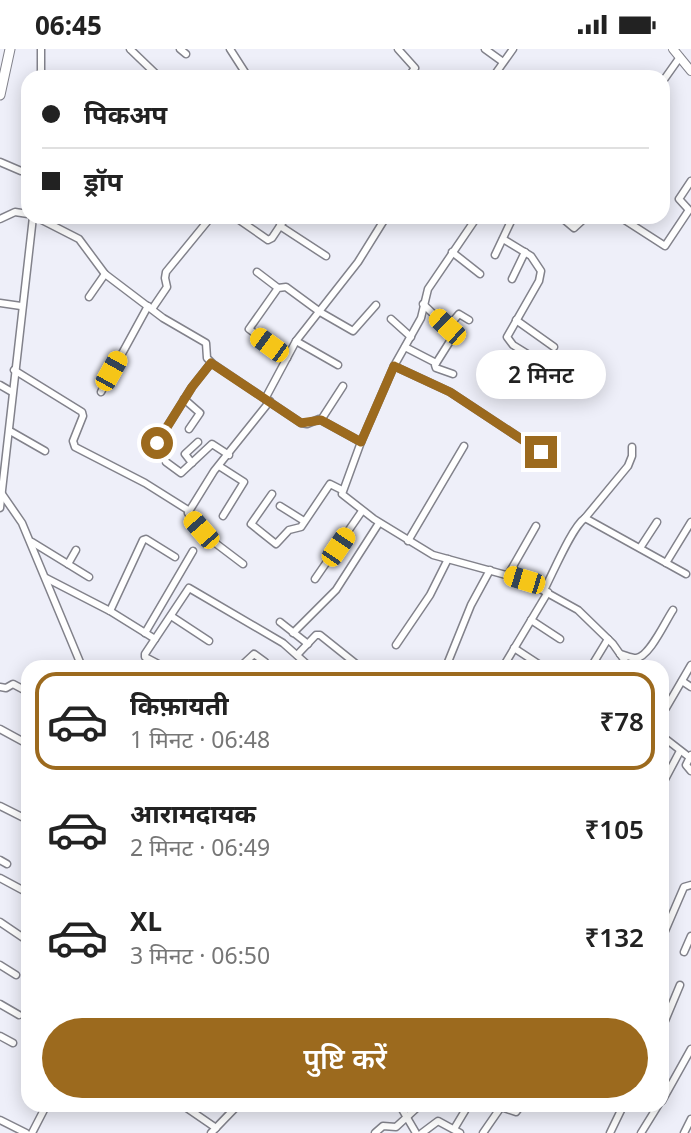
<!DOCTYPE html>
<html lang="hi">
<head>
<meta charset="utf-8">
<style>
  :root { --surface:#fff; --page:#f6f6f6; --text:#222; --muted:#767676; --line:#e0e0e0; --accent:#9c6a1e }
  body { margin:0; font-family:"Noto Sans","Noto Sans Devanagari",sans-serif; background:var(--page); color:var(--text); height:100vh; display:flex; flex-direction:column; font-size:26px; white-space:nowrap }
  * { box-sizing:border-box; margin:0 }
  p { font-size:23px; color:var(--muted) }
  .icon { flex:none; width:38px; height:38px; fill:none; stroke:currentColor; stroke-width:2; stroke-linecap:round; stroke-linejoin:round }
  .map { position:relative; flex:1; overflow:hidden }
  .drawer { position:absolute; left:21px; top:611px; width:648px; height:452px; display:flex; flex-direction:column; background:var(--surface); border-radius:21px; box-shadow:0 4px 18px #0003 }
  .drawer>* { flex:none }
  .top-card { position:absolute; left:21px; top:21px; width:649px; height:154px; border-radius:21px; box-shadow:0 4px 18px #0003; display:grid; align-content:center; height:154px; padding:0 21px; background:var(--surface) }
  .end { position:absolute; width:32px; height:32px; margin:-16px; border:9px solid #9c6a1e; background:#fff; box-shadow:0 0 0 4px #fff }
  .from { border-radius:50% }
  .bubble { position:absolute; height:49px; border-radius:24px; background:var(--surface); box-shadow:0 4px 18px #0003; font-size:23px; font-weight:600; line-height:49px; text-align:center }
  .car { position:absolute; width:21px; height:42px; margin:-21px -10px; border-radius:9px; box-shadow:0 0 5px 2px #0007; background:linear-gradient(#f5c518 24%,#345 0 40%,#f5c518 0 76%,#345 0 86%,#f5c518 0) }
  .top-card b { display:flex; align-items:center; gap:24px; height:66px; font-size:26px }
  .top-card b+b { border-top:2px solid var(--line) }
  .top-card i { width:18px; height:18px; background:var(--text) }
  ul { padding:12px 0 0; list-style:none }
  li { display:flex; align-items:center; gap:21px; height:98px; margin:0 14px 10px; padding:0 7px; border:4px solid transparent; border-radius:21px }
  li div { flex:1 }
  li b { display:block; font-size:26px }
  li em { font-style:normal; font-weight:600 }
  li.current { border-color:var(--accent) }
  li>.icon { width:63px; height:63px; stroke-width:1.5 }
  .primary-button { display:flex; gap:14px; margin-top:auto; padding:14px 21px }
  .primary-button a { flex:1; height:80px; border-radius:42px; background:var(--accent); color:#fff; font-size:28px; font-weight:600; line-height:80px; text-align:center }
  .status { display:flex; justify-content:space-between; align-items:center; height:49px; padding:0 35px; background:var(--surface); direction:ltr }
  .status svg { height:19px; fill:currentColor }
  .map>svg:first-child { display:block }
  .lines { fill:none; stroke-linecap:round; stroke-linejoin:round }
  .minor-casing { stroke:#82828b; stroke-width:9 }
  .tertiary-casing { stroke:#82828b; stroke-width:10 }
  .secondary-casing { stroke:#82828b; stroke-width:11 }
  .minor { stroke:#fff; stroke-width:6 }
  .tertiary { stroke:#fff; stroke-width:8 }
  .secondary { stroke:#fff; stroke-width:9 }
  .route { stroke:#9c6a1e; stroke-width:9 }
</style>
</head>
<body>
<div class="status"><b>06:45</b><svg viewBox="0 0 49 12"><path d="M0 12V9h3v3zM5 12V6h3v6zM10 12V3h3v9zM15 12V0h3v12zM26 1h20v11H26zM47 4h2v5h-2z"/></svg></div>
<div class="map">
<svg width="691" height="1084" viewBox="0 0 691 1084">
  <rect width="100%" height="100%" fill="#eeeff9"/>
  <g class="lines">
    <defs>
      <g id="minor">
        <polyline points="41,0 41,28"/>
        <polyline points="130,0 157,26"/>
        <polyline points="180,0 186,5"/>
        <polyline points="230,0 248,28"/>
        <polyline points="398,0 415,19 408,28"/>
        <polyline points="485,0 503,13"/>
        <polyline points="493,28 513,0"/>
        <polyline points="663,32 680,8"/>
        <polyline points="0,113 21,122"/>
        <polyline points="36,168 79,190 105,225 163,269 206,294 207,309 213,315 301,374 307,375 319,370 361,393"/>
        <polyline points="235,168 268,191 272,189 286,168"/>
        <polyline points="477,168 428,240 421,269 394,317 361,393 342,445 374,470 433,506 524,531 578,561 613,595 625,612 627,618"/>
        <polyline points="561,168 574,179 586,168"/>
        <polyline points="620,168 665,197 689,161 679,150 691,132"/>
        <polyline points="0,170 15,163 28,165"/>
        <polyline points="280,177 326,207"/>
        <polyline points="503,190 531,207 541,222 539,232 507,288 513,296 534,309"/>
        <polyline points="452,203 480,225"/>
        <polyline points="495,206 513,168"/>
        <polyline points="257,223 278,239"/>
        <polyline points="512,230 525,203"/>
        <polyline points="89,248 105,225"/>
        <polyline points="0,254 21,257"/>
        <polyline points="423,255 452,283 452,289 435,316 436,319 453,325"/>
        <polyline points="152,260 167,238 165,229 166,223 211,168"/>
        <polyline points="391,270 411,288"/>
        <polyline points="516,271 554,298"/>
        <polyline points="448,278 459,265 469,271"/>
        <polyline points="296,292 338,316"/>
        <polyline points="405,298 436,314"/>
        <polyline points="287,309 249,280 278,239 286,238 320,263 353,282 376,256"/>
        <polyline points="394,317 450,343 541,403"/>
        <polyline points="14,321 82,363 83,367 73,392 75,398 145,434 188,461"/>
        <polyline points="0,336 12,343"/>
        <polyline points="101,343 148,257"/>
        <polyline points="184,350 200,364 189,380"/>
        <polyline points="265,350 296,292 358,213 386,168"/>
        <polyline points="321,371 343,337"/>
        <polyline points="10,382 45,402"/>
        <polyline points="157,394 192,338 211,314"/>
        <polyline points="166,413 181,424 212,395 229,406"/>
        <polyline points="192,414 185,405 198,393"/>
        <polyline points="219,417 244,433 223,467"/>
        <polyline points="2,445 22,474 82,618"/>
        <polyline points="272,445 251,475 276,495 289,481 301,478 330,435 342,441"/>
        <polyline points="280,457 304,472"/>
        <polyline points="0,459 33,168"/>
        <polyline points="585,469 628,417 632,407 632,398"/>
        <polyline points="408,492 464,397"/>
        <polyline points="32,493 89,528"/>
        <polyline points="640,499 657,473"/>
        <polyline points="666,514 691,473"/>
        <polyline points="68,515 76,501"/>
        <polyline points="243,515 210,490 188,464 214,422 270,352"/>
        <polyline points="508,526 536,477"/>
        <polyline points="46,529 110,562 155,590"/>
        <polyline points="315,530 362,462"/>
        <path d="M544,541c9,-17 28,-63 41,-72l101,56"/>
        <polyline points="110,562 143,491 146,490 175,508"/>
        <polyline points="171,567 209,592"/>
        <polyline points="531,571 560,590"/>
        <polyline points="280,573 308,595"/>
        <polyline points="145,584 193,502"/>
        <polyline points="293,584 336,541 379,474"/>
        <polyline points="396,596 430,546 448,510"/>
        <polyline points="514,599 543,618"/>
        <path d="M620,605c5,1 11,4 16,4 13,0 30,-38 37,-48"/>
        <polyline points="297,606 316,586 320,586 360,618"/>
        <polyline points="448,613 471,556 490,521"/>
        <polyline points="164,618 145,608 145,605 189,539 283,594 310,618"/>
        <polyline points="240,618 254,605 265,613 264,618"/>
        <polyline points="503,618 548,543"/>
        <polyline points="591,618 608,590"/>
        <polyline points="682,632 691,638"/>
        <polyline points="0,638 6,639 13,635 28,643"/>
        <polyline points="662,661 666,659 691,616"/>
        <polyline points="662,671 663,661"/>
        <polyline points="0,680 22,692 28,692"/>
        <polyline points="662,687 689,708"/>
        <polyline points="691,706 686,716 691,722"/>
        <polyline points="662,736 680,702"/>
        <polyline points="0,757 28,771"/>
        <polyline points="0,811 7,815"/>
        <polyline points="0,829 28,844"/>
        <polyline points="0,873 28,892"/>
        <polyline points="662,889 684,838 691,836"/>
        <polyline points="684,903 691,887"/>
        <polyline points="0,916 16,926"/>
        <polyline points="0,955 19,966"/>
        <polyline points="662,979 680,936"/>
        <polyline points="0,987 13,994"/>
        <polyline points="662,1052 691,1000"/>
        <polyline points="181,1055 216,1079"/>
        <polyline points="399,1055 416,1084"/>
        <polyline points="0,1071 26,1084"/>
        <polyline points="454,1080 469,1055"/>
        <polyline points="32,1084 47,1055"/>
        <polyline points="211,1084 239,1055"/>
        <polyline points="375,1084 383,1077 396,1078 421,1055"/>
        <polyline points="422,1084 438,1072 460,1084"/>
        <polyline points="483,1084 501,1058 516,1063 522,1055"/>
        <polyline points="610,1084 624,1055"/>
        <polyline points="641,1084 659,1055"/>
        <polyline points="684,1084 691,1070"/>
      </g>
      <polyline id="tertiary" points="673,0 691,22"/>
      <polyline id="secondary" points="0,46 10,0"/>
    </defs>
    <!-- minor casing -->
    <use href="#minor" class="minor-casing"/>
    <!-- tertiary casing -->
    <use href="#tertiary" class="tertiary-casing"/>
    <!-- secondary casing -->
    <use href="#secondary" class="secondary-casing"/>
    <!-- minor -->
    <use href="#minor" class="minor"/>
    <!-- tertiary -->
    <use href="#tertiary" class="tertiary"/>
    <!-- secondary -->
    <use href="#secondary" class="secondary"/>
  </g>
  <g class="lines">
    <!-- route -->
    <polyline class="route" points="157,394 192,338 211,314 301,374 321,371 361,393 394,317 450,343 541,403"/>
  </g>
</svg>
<i class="end from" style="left:157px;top:394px"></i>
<i class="end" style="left:541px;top:403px"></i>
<div class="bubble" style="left:476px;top:301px;width:130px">2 मिनट</div>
<i class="car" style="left:447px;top:278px;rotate:313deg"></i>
<i class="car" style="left:269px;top:296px;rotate:306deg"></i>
<i class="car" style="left:111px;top:322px;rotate:29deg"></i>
<i class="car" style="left:201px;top:481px;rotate:319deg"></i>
<i class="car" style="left:338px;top:498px;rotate:34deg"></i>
<i class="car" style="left:524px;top:531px;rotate:287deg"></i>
<div class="top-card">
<b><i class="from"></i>पिकअप</b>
<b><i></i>ड्रॉप</b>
</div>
<section class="drawer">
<ul>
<li class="current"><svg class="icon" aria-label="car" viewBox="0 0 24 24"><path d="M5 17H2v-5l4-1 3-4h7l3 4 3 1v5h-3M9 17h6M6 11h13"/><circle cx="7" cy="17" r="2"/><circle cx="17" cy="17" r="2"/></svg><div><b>किफ़ायती</b><p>1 मिनट · 06:48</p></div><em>₹78</em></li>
<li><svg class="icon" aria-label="car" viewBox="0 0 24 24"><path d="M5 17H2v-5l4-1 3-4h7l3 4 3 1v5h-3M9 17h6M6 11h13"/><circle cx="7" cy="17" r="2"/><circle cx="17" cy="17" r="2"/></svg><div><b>आरामदायक</b><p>2 मिनट · 06:49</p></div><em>₹105</em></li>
<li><svg class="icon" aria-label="car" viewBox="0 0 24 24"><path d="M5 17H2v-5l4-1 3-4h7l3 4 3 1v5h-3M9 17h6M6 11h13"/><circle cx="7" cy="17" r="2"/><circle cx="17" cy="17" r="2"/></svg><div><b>XL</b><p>3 मिनट · 06:50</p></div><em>₹132</em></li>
</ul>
<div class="primary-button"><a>पुष्टि करें</a></div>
</section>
</div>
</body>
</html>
